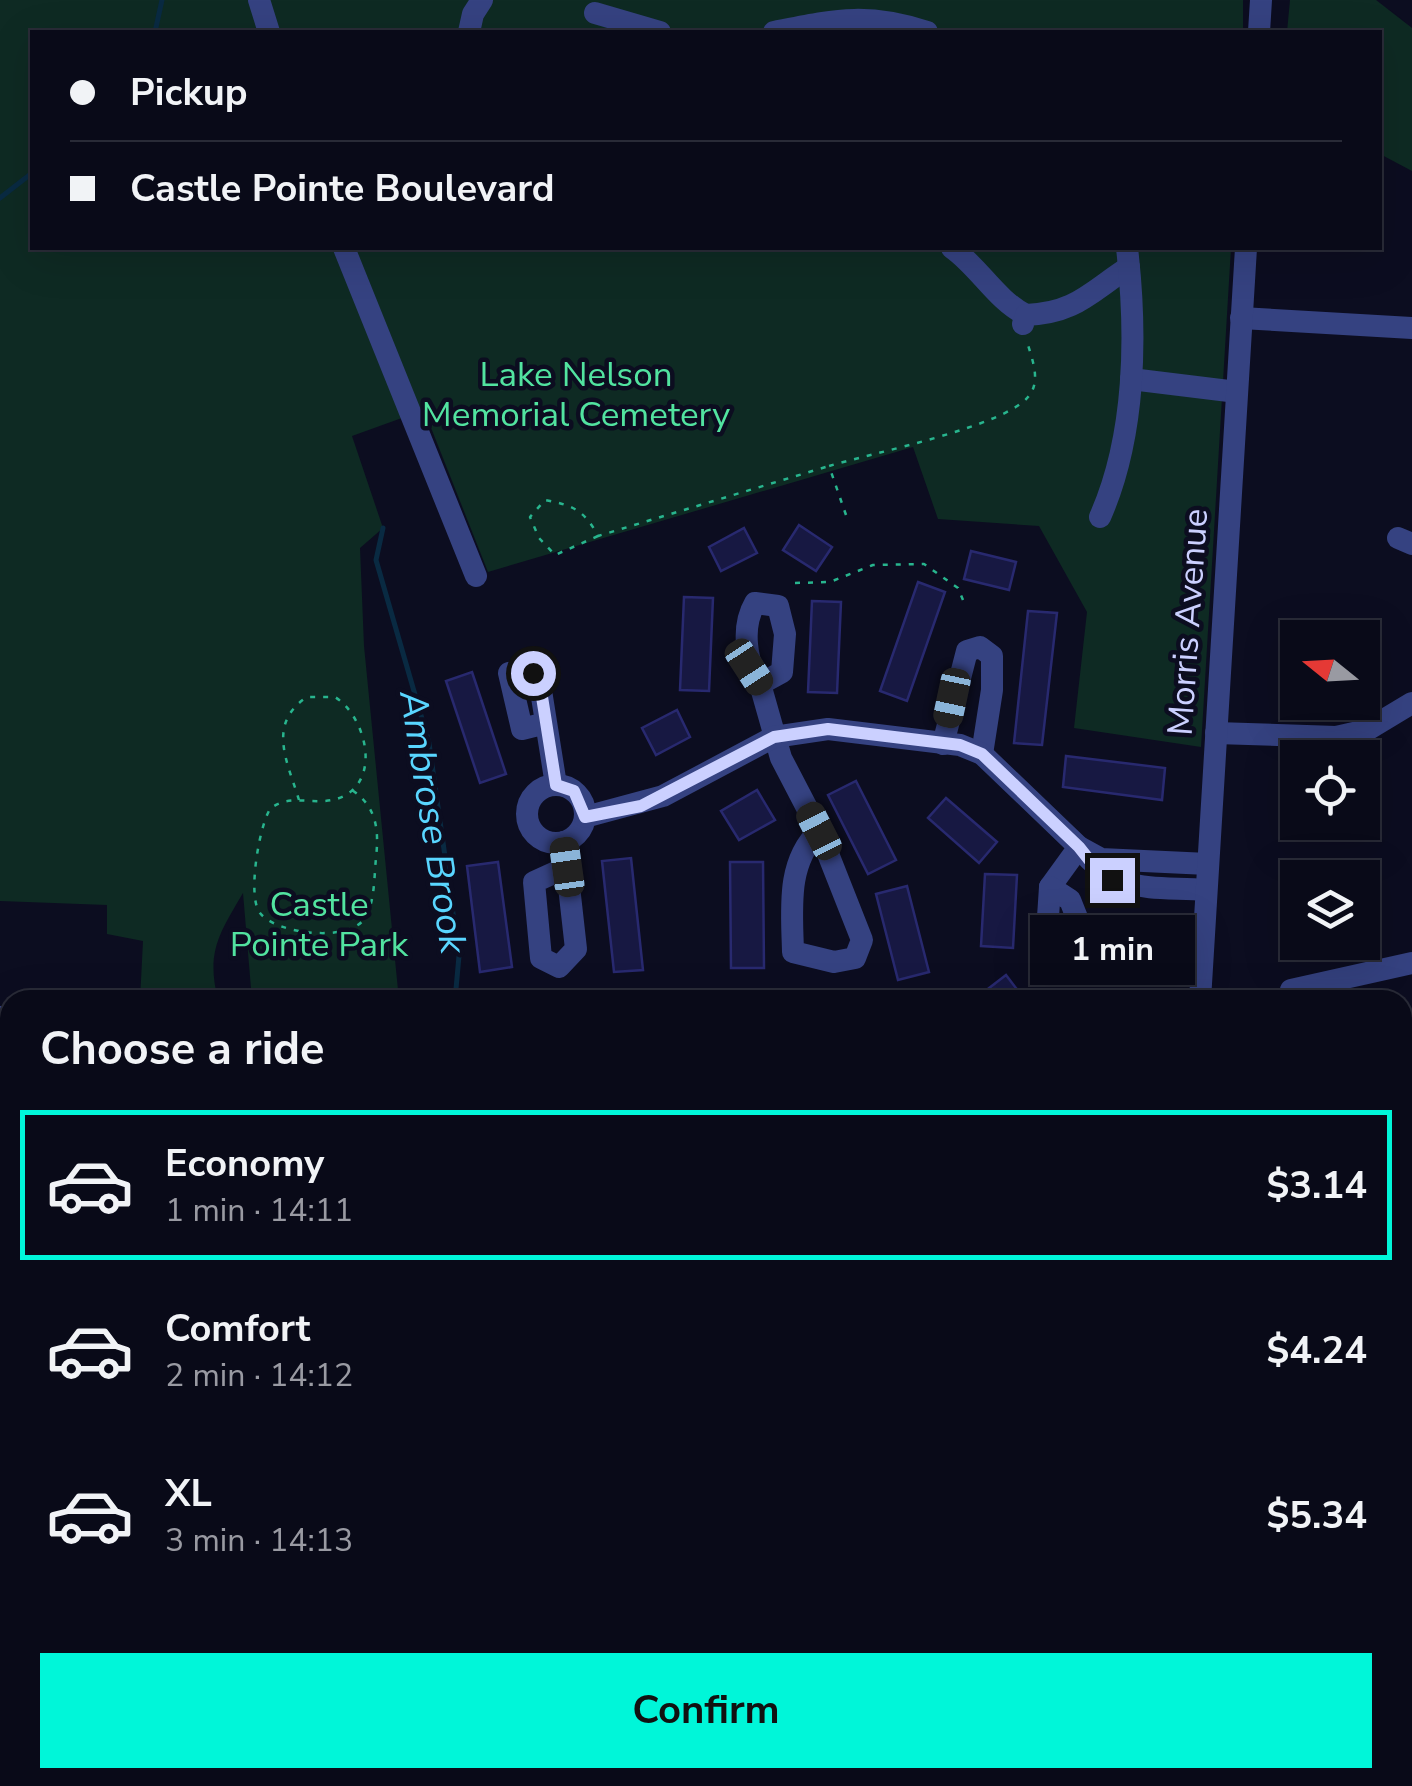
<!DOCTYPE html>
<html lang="en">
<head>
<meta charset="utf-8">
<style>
  :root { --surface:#090a18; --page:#121321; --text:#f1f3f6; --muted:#999aa2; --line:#292b37; --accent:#00f6d9 }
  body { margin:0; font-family:"Nunito Sans",sans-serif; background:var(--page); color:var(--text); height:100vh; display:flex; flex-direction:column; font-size:38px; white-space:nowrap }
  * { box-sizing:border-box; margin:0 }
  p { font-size:32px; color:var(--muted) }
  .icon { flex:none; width:55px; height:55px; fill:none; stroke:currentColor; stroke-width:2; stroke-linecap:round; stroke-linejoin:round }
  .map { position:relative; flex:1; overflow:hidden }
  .sheet { position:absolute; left:0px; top:990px; width:1412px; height:798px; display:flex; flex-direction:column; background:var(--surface); border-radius:30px 30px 0 0; box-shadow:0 10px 40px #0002,0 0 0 2px var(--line) }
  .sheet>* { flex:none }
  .hud { position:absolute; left:30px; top:30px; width:1352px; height:220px; border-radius:0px; box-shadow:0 10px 40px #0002,0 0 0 2px var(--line); display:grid; align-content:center; height:220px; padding:0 40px; background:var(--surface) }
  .needle { width:65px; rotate:288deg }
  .fabs { position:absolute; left:1280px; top:620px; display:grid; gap:20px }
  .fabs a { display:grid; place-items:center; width:100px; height:100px; border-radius:0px; background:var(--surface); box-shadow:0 10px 40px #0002,0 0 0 2px var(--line); font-size:50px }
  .end { position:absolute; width:45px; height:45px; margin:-22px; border:12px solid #cbd0ff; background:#111; box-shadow:0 0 0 5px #111 }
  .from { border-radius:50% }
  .bubble { position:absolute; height:70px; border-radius:0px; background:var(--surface); box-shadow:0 10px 40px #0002,0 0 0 2px var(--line); font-size:32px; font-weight:700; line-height:70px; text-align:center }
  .car { position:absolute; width:30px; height:60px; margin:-30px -15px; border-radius:12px; box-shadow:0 0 8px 2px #0007; background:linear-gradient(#222 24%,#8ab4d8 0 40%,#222 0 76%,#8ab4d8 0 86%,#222 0) }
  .hud b { display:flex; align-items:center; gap:35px; height:95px; font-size:38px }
  .hud b+b { border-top:2px solid var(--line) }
  .hud i { width:25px; height:25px; background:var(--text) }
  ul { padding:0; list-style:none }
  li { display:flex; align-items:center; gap:30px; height:150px; margin:0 20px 15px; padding:0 20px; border:5px solid transparent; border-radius:0px }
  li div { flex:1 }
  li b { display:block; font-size:38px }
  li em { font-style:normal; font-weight:700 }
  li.current { border-color:var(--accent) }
  li>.icon { width:90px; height:90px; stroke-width:1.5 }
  h2 { padding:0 40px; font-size:45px; line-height:120px }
  .action { display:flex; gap:20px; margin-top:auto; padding:20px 40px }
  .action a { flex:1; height:115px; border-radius:0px; background:var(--accent); color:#111; font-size:40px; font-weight:700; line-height:115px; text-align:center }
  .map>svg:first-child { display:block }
  .green { fill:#0e2a23 }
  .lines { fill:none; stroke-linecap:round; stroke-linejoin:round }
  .stream { stroke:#092a42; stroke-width:5 }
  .building { fill:#171842; stroke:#28296f; stroke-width:2.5 }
  .path { stroke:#28b58e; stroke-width:2.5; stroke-dasharray:5 8; stroke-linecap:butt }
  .minor { stroke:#354281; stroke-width:22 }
  .route { stroke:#cbd0ff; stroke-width:12 }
  .labels { text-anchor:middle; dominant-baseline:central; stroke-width:9; stroke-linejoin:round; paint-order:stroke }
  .park-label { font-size:35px; fill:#52e3a0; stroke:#0c0d20 }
  .street-label { font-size:35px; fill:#cbd0ff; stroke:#0c0d20 }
  .water-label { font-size:38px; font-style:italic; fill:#59d6ff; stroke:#0c0d20 }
</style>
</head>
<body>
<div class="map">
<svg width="1412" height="1786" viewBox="0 0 1412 1786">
  <rect width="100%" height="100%" fill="#0c0d20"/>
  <!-- green -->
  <g class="green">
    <path d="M0,0h1243v32h-1211v216h1199l-30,499 -127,-19 13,-116 -48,-86 -101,-7 -25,-72 -425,125 -64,-162 -72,26 31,92 -23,20 4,98 35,354h-147l-9,-107c-24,41 -37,59 -25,107h-78l3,-59 -36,-7v-29l-107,-4z"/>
    <polygon points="1290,0 1376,0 1412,28 1412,171 1380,154 1380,32 1287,32"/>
    <polygon points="76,1778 1175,1778 1175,1786 68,1786"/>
  </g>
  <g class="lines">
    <!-- stream -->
    <g class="stream">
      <polyline points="155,32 162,0"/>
      <polyline points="0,198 32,173"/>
      <polyline points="383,528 376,560 429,743 459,956 455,1000"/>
    </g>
  </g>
  <!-- building -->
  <g class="building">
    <polygon points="799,525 832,547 816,571 783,550"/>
    <polygon points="744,528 757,553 721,571 709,547"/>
    <polygon points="971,551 1016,562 1009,590 964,579"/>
    <polygon points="918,582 945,592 907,701 880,691"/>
    <polygon points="684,597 713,598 709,691 680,690"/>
    <polygon points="812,601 841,602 837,693 808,692"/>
    <polygon points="1028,611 1057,613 1042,745 1014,743"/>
    <polygon points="472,672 506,774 480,783 446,681"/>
    <polygon points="677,710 690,737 656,755 642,728"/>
    <polygon points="1066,756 1165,768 1162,800 1063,787"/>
    <polygon points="856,781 896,860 868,874 828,795"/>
    <polygon points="757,790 775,820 739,840 721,811"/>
    <polygon points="946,798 997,842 979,863 928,818"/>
    <polygon points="631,858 643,970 614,972 602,861"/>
    <polygon points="498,862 512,967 480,972 467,866"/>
    <polygon points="730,862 763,862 764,968 731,968"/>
    <polygon points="985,874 1017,875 1013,948 981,946"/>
    <polygon points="907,886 929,972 898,980 876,894"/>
    <polygon points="1123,916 1155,919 1151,970 1119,967"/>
    <polygon points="1006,975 1025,1000 991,1000 984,992"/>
  </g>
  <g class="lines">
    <!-- path -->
    <g class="path">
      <path d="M846,515l-17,-49c43,-13 174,-39 199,-69 13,-15 5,-35 0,-52"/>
      <path d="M598,536l-43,19 -16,-17 -9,-21 15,-17c28,5 40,11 53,36l231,-70"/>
      <polyline points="795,583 830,582 873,565 924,564 958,588 963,600"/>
      <path d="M299,800c-11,-37 -33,-76 8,-103h28c29,18 47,79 9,99 -26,13 -53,-5 -74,13 -11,18 -23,88 -10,104 16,21 89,30 105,5 10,-16 9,-41 11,-60 3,-28 1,-51 -24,-68"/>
    </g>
    <!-- minor -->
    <g class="minor">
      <polyline points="259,0 269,32"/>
      <polyline points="595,13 660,32"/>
      <polyline points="469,32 473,14 482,0"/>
      <path d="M774,32c61,-12 92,-20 153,0"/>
      <polyline points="1259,32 1261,0"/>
      <polyline points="344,248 476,576"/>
      <path d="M952,248c27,19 44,52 74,67"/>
      <polyline points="1241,318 1412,328"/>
      <path d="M1023,324l3,-9c50,-2 64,-23 103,-48"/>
      <polyline points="1131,379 1237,392"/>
      <path d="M1100,517c36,-81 37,-183 27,-269"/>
      <polyline points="1398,538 1412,544"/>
      <path d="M755,603l23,3 7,28 -3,38 -22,12c-14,-22 -19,-57 -5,-81z"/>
      <polyline points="760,684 781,758 819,831"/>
      <polyline points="546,723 522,729 509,673 526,671 539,678 556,785"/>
      <polyline points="1216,733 1336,737 1367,730 1412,703"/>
      <polyline points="943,744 967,651 980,647 992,656 992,690 982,754"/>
      <circle cx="556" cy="814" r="29"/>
      <polyline points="585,817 663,796 774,737 828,729 960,745 982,754 1079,847 1050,887"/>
      <path d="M819,831l43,109 -7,18 -21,4 -41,-10c-1,-43 -7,-89 26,-121z"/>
      <polyline points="564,842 576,949 559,967 541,958 534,882 567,867"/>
      <polygon points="1050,887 1070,900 1091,953 1083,973 1056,971 1045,962"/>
      <path d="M1206,890c-56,-4 -91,5 -127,-43l22,12 107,5"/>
      <polyline points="1291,990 1412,963"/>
      <polyline points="1200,1000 1246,248"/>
      <polyline points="0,1017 10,1017"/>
      <polyline points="1402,1032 1412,1029"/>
      <polyline points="1402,1541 1412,1541"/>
      <polyline points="1193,1786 1193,1778"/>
    </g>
  </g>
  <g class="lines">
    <!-- route -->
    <polyline class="route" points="533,673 539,678 556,785 574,791 585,817 641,806 774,737 828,729 960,745 982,754 1079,847 1098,871 1112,880"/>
  </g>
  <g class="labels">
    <!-- park labels -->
    <g class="park-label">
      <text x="576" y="374">Lake Nelson<tspan x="576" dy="40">Memorial Cemetery</tspan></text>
      <text x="319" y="904">Castle<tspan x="319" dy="40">Pointe Park</tspan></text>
    </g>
    <!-- street labels -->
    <g class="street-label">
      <text transform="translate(1188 622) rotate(-86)">Morris Avenue</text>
    </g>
    <!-- water labels -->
    <g class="water-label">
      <text transform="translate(433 822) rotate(81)">Ambrose Brook</text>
    </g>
  </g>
</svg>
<div class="fabs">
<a><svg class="needle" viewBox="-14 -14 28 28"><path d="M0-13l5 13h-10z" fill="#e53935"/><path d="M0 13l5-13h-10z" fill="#999aa2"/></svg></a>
<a><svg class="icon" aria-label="locate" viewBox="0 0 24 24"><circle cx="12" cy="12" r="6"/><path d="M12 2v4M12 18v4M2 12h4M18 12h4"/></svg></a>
<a><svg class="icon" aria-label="layers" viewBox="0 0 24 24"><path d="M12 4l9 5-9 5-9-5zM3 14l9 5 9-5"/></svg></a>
</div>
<i class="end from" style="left:533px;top:673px"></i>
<i class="end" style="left:1112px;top:880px"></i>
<div class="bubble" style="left:1030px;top:915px;width:165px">1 min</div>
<i class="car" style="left:749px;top:667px;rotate:147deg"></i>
<i class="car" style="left:952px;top:698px;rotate:192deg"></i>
<i class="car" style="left:819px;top:831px;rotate:333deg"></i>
<i class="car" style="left:567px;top:867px;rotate:352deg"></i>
<div class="hud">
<b><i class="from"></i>Pickup</b>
<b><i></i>Castle Pointe Boulevard</b>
</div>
<section class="sheet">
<h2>Choose a ride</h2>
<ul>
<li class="current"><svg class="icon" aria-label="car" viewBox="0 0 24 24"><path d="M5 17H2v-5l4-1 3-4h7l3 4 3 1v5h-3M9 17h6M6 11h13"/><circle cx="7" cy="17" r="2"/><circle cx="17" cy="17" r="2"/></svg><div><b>Economy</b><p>1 min · 14:11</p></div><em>$3.14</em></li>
<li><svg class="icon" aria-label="car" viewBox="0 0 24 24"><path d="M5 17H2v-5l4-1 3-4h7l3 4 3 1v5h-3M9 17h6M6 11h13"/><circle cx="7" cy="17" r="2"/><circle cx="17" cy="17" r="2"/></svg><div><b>Comfort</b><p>2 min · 14:12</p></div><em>$4.24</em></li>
<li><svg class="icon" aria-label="car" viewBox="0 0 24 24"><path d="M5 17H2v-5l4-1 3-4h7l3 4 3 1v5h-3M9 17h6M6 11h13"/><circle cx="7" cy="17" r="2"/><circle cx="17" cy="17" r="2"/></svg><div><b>XL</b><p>3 min · 14:13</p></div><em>$5.34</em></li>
</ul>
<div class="action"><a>Confirm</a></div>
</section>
</div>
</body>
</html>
